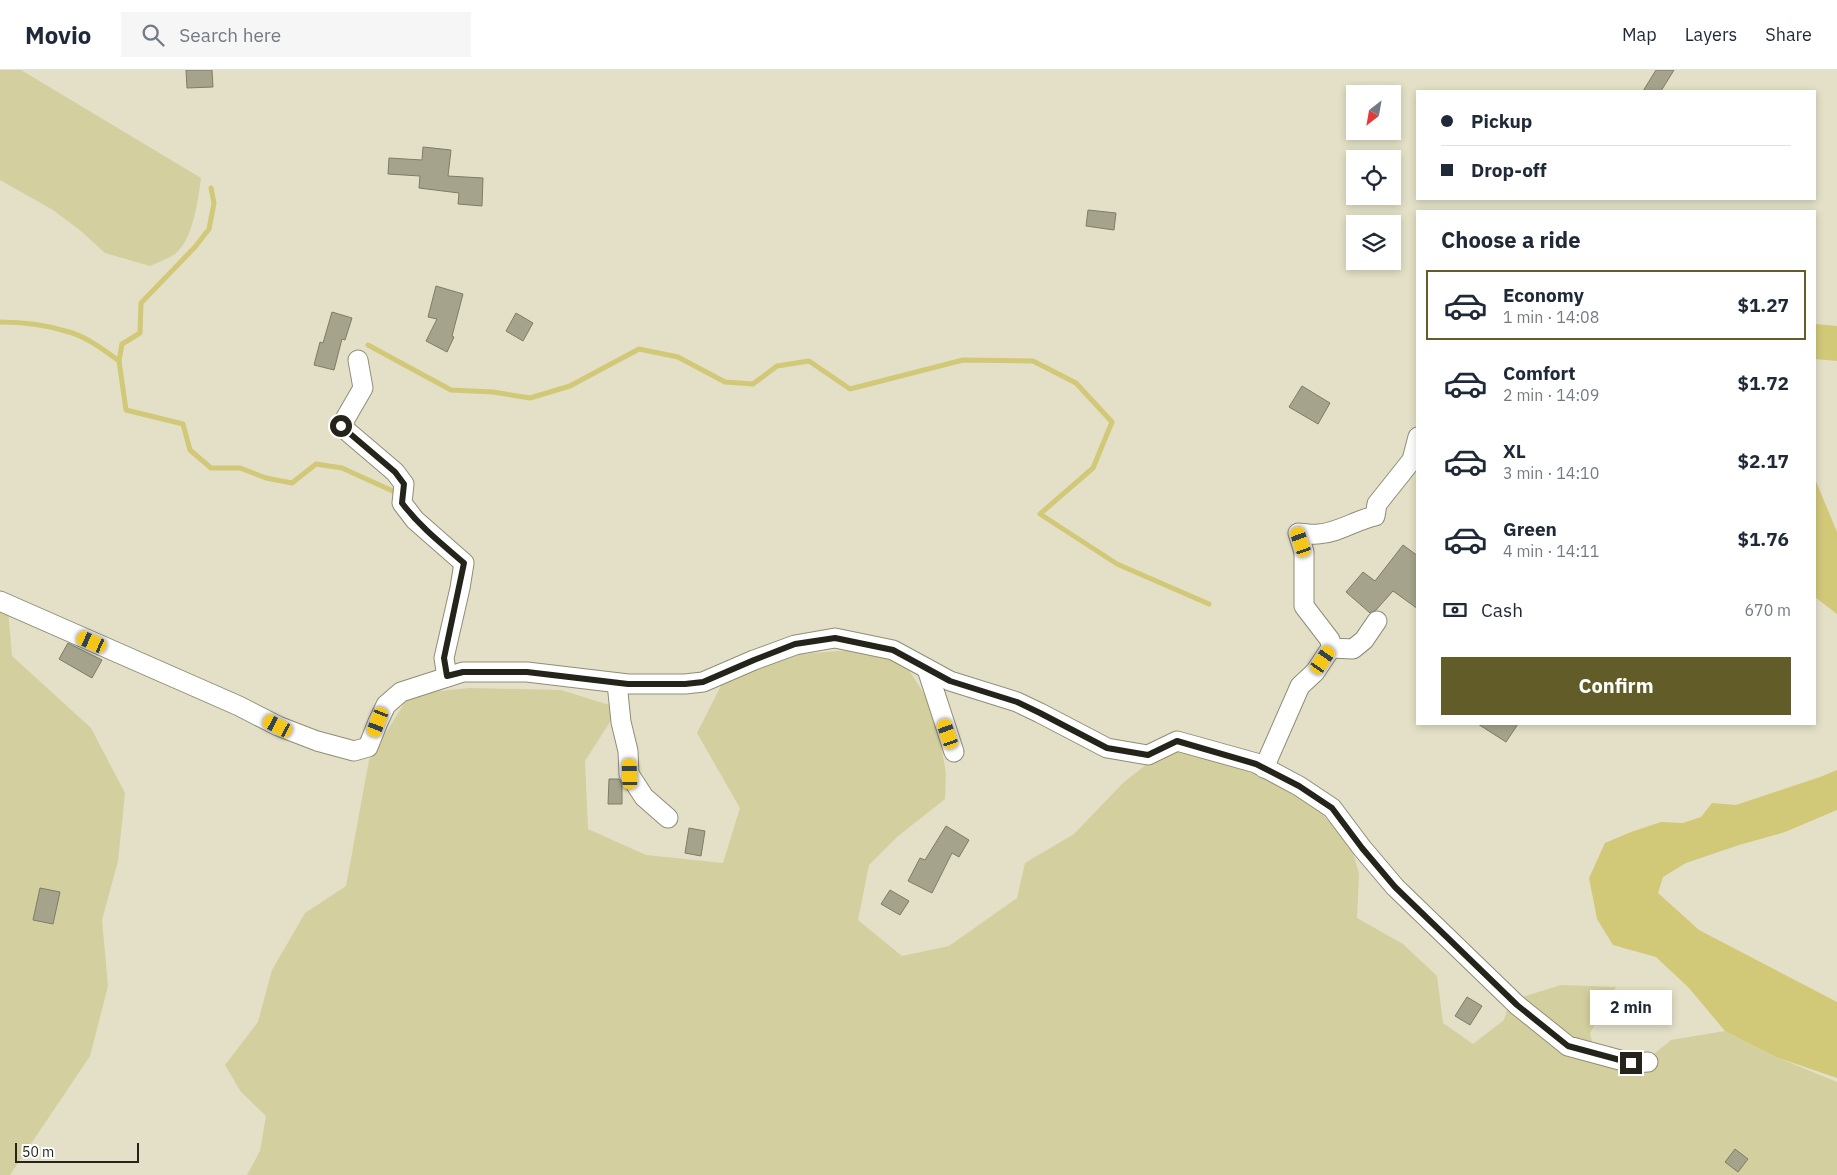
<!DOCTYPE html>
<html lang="en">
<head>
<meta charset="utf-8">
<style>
  :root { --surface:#fff; --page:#f6f6f7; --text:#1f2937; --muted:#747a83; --line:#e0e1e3; --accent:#625c29 }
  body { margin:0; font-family:"IBM Plex Sans",sans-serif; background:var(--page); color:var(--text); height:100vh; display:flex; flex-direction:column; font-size:19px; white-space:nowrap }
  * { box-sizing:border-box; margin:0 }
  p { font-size:16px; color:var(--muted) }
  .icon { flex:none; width:28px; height:28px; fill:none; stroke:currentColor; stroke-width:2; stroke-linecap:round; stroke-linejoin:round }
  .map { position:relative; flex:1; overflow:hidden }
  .panel { position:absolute; left:1416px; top:140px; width:400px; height:515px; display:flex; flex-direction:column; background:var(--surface); border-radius:0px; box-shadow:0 2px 8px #0003 }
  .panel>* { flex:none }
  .guide { position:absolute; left:1416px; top:20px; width:400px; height:110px; border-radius:0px; box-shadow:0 2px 8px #0003; display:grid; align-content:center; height:110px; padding:0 25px; background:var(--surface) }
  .needle { width:32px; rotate:211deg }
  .tools { position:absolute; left:1346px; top:15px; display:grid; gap:10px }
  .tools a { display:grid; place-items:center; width:55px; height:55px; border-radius:0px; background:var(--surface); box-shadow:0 2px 8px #0003; font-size:25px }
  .scale { position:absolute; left:15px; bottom:12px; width:124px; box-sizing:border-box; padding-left:5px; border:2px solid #25241b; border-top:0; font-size:14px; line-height:18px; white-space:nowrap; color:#25241b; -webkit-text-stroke:4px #fff; paint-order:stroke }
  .end { position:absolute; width:22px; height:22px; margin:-11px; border:6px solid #25241b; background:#fff; box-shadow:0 0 0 2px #fff }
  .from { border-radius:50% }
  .bubble { position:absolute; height:35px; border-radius:0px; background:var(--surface); box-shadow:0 2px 8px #0003; font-size:16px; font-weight:700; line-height:35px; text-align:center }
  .car { position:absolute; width:15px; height:30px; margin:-15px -8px; border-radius:6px; box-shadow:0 0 4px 1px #0007; background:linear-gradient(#f5c518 24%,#345 0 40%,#f5c518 0 76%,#345 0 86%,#f5c518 0) }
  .guide b { display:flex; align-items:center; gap:18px; height:48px; font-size:19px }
  .guide b+b { border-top:1px solid var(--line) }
  .guide i { width:12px; height:12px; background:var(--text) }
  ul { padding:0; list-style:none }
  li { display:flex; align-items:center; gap:15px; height:70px; margin:0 10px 8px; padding:0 15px; border:2px solid transparent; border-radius:0px }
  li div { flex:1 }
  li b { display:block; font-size:19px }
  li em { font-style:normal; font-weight:700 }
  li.selected { border-color:var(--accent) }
  li>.icon { width:45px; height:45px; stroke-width:1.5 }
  h2 { padding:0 25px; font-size:22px; line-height:60px }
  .pay { display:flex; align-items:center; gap:12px; height:55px; padding:0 25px; font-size:19px }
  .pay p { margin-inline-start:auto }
  .primary-button { display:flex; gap:10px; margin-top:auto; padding:10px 25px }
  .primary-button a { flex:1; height:58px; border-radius:0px; background:var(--accent); color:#fff; font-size:20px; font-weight:700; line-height:58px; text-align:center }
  header { display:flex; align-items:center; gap:30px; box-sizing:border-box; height:70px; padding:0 25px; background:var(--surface); border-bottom:1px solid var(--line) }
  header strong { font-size:24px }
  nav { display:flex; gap:28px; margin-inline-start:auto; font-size:18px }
  .search { width:350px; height:45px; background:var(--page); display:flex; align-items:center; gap:12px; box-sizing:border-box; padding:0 18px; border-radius:0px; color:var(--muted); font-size:19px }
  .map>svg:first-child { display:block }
  .green { fill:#d3cf9f }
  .water { fill:#d1c878 }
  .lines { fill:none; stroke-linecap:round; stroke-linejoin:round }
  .stream { stroke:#d1c878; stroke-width:5 }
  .building { fill:#a5a38b; stroke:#7f7c66 }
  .street-casing { stroke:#908d76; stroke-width:21 }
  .street { stroke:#fff; stroke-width:19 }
  .route { stroke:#25241b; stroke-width:6 }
</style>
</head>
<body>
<header>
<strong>Movio</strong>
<div class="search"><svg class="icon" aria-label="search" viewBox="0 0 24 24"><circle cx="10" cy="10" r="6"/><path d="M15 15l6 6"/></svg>Search here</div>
<nav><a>Map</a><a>Layers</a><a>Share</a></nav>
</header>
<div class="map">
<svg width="1837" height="1105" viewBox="0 0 1837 1105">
  <rect width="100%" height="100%" fill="#e3e0c7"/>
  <!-- green -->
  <g class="green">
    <path d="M0,0h21l180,108c-3,22 -8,62 -26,76 -8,5 -17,8 -25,12l-45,-13 -24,-22 -28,-21 -53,-30z"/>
    <polygon points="0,536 8,539 12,586 91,658 125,723 118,791 102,850 108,916 90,986 10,1105 0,1105"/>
    <polygon points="864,579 905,594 935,641 946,703 945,729 897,767 869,795 858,850 902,886 949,876 1017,828 1025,793 1074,764 1124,712 1169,677 1212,683 1273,710 1316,737 1351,777 1359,803 1357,848 1403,874 1437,906 1443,953 1473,974 1504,950 1510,931 1561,915 1616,917 1590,963 1596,989 1648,989 1671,970 1725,961 1776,987 1837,1012 1837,1105 247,1105 260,1081 266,1046 241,1022 225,995 258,952 272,900 305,843 346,816 369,690 410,624 470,618 561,620 619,638 585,691 588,759 646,785 723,793 740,738 697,663 724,610 789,585"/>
  </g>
  <!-- water -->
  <g class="water">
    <polygon points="1815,254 1837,256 1837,291 1815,289"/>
    <polygon points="1815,409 1837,462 1837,544 1815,527"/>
    <polygon points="1837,700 1837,740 1785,762 1739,775 1686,793 1663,807 1658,823 1699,860 1837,932 1837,1008 1776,987 1725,961 1689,918 1656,887 1613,875 1597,849 1589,808 1605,773 1631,762 1661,752 1683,753 1701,747 1712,733 1736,735 1820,707"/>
  </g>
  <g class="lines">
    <!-- stream -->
    <g class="stream">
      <polyline points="211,118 214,133 209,159 195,177 141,233 140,263 122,274 119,291 126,340 183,354 190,380 211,398 240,398 266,408 292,413 316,394 342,398 395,422"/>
      <path d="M0,252c23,0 47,3 69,10 18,5 35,18 50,29"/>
      <polyline points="368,275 451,320 493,322 530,328 570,316 639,279 678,287 725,312 753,314 777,296 809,291 850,319 963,290 1033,291 1076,313 1112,352 1093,398 1040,444 1117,494 1209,534"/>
    </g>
  </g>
  <!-- building -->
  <g class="building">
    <polygon points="186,0 212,0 213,17 187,18"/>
    <polygon points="1656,0 1674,0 1661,21 1643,21"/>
    <polygon points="423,77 451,80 448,106 483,108 482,136 458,134 459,123 419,118 420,106 388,104 389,88 422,90"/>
    <polygon points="1088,140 1116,143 1114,160 1086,156"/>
    <polygon points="436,216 463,224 452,266 454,267 447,282 426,271 437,249 428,247"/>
    <polygon points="332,242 352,248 345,270 342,269 334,300 314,295 320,272 323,273"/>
    <polygon points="516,243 533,253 523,271 506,261"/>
    <polygon points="1302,316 1330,333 1318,354 1289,337"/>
    <polygon points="1403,475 1418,486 1418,539 1393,521 1376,540 1370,543 1346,522 1363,502 1375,511"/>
    <polygon points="68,573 102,590 92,608 59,589"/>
    <polygon points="1478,654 1518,654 1506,672"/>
    <polygon points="609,709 619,709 622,714 622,734 608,734"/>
    <polygon points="946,756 969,770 959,787 952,783 932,823 908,811 920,788 925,790"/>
    <polygon points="689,758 705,761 701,786 685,783"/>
    <polygon points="40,818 60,822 53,854 33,850"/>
    <polygon points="890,820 909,831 900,845 881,834"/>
    <polygon points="1467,927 1482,936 1470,955 1455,946"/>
    <polygon points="1735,1079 1748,1089 1738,1102 1725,1092"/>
  </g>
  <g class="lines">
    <defs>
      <g id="street">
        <polyline points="358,290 363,318 341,356 395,402 404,414 402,433 415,450 464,493 460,518 444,588 447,607"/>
        <polyline points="0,531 239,636 278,656 317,671 354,681 368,677 378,652 386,635 401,622 463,602 527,602 628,614 685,614 703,612 754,590 795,575 835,568 893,580 950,611 1017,632 1040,643 1107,678 1148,685 1177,671 1256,693 1299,716 1332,738 1362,778 1395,817 1517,935 1568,976 1631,993 1648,992"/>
        <polyline points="1331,578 1353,579 1364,570 1377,551"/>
        <polyline points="927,599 954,682"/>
        <polyline points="617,613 621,652 628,681 629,704 644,727 668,748"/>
        <path d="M1264,698l36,-82 15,-14 16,-24 -1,-8 -26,-34v-54l-6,-19c6,0 14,2 20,1 20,-1 38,-14 57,-18l2,-12 35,-44 6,-23"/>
      </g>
    </defs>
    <!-- street casing -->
    <use href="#street" class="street-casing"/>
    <!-- street -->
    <use href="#street" class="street"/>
  </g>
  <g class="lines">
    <!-- route -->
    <path class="route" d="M341,356l54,46 9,12 -2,19c18,24 40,41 62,60l-20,95 3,18 16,-4h64l101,12h57l18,-2 51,-22 41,-16 40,-6 58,12 57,31 67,21 23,11 67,35 41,7 29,-14 79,23 43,22 33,22 30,40 33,39 122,118 51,41 63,17"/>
  </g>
</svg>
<div class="tools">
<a><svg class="needle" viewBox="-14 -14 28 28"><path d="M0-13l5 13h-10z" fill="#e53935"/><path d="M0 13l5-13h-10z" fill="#747a83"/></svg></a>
<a><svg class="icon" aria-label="locate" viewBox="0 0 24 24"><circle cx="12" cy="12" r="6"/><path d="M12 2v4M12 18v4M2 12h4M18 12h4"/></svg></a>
<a><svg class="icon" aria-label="layers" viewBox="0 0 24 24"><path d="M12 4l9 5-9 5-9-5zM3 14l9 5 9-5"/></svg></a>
</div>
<div class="scale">50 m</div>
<i class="end from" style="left:341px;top:356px"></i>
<i class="end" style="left:1631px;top:993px"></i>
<div class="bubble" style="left:1590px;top:920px;width:82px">2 min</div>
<i class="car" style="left:1301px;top:472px;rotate:341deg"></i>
<i class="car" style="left:92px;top:572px;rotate:294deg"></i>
<i class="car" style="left:1323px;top:590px;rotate:35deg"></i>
<i class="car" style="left:378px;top:652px;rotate:201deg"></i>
<i class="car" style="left:278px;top:656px;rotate:297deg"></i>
<i class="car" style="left:948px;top:664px;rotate:341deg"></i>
<i class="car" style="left:630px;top:704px;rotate:358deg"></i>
<div class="guide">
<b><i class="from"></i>Pickup</b>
<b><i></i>Drop-off</b>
</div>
<section class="panel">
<h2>Choose a ride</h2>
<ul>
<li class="selected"><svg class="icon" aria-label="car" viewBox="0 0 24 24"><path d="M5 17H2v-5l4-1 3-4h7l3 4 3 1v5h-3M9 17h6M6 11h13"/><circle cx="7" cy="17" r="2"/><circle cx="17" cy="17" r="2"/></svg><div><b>Economy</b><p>1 min · 14:08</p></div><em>$1.27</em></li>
<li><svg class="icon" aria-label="car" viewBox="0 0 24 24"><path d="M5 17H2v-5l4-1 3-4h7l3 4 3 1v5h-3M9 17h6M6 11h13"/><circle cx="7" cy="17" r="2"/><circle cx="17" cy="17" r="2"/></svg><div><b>Comfort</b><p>2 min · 14:09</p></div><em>$1.72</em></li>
<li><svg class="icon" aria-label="car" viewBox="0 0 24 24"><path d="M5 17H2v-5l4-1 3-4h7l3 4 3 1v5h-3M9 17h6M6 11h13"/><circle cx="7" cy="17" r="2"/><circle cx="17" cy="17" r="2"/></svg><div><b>XL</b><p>3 min · 14:10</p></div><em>$2.17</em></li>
<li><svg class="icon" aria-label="car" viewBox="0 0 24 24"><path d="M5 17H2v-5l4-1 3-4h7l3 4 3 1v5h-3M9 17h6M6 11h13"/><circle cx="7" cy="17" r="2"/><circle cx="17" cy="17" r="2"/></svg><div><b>Green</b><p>4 min · 14:11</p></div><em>$1.76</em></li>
</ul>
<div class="pay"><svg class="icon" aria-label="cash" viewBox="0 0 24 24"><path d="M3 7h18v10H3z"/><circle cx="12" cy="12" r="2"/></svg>Cash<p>670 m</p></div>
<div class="primary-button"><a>Confirm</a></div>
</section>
</div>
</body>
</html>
